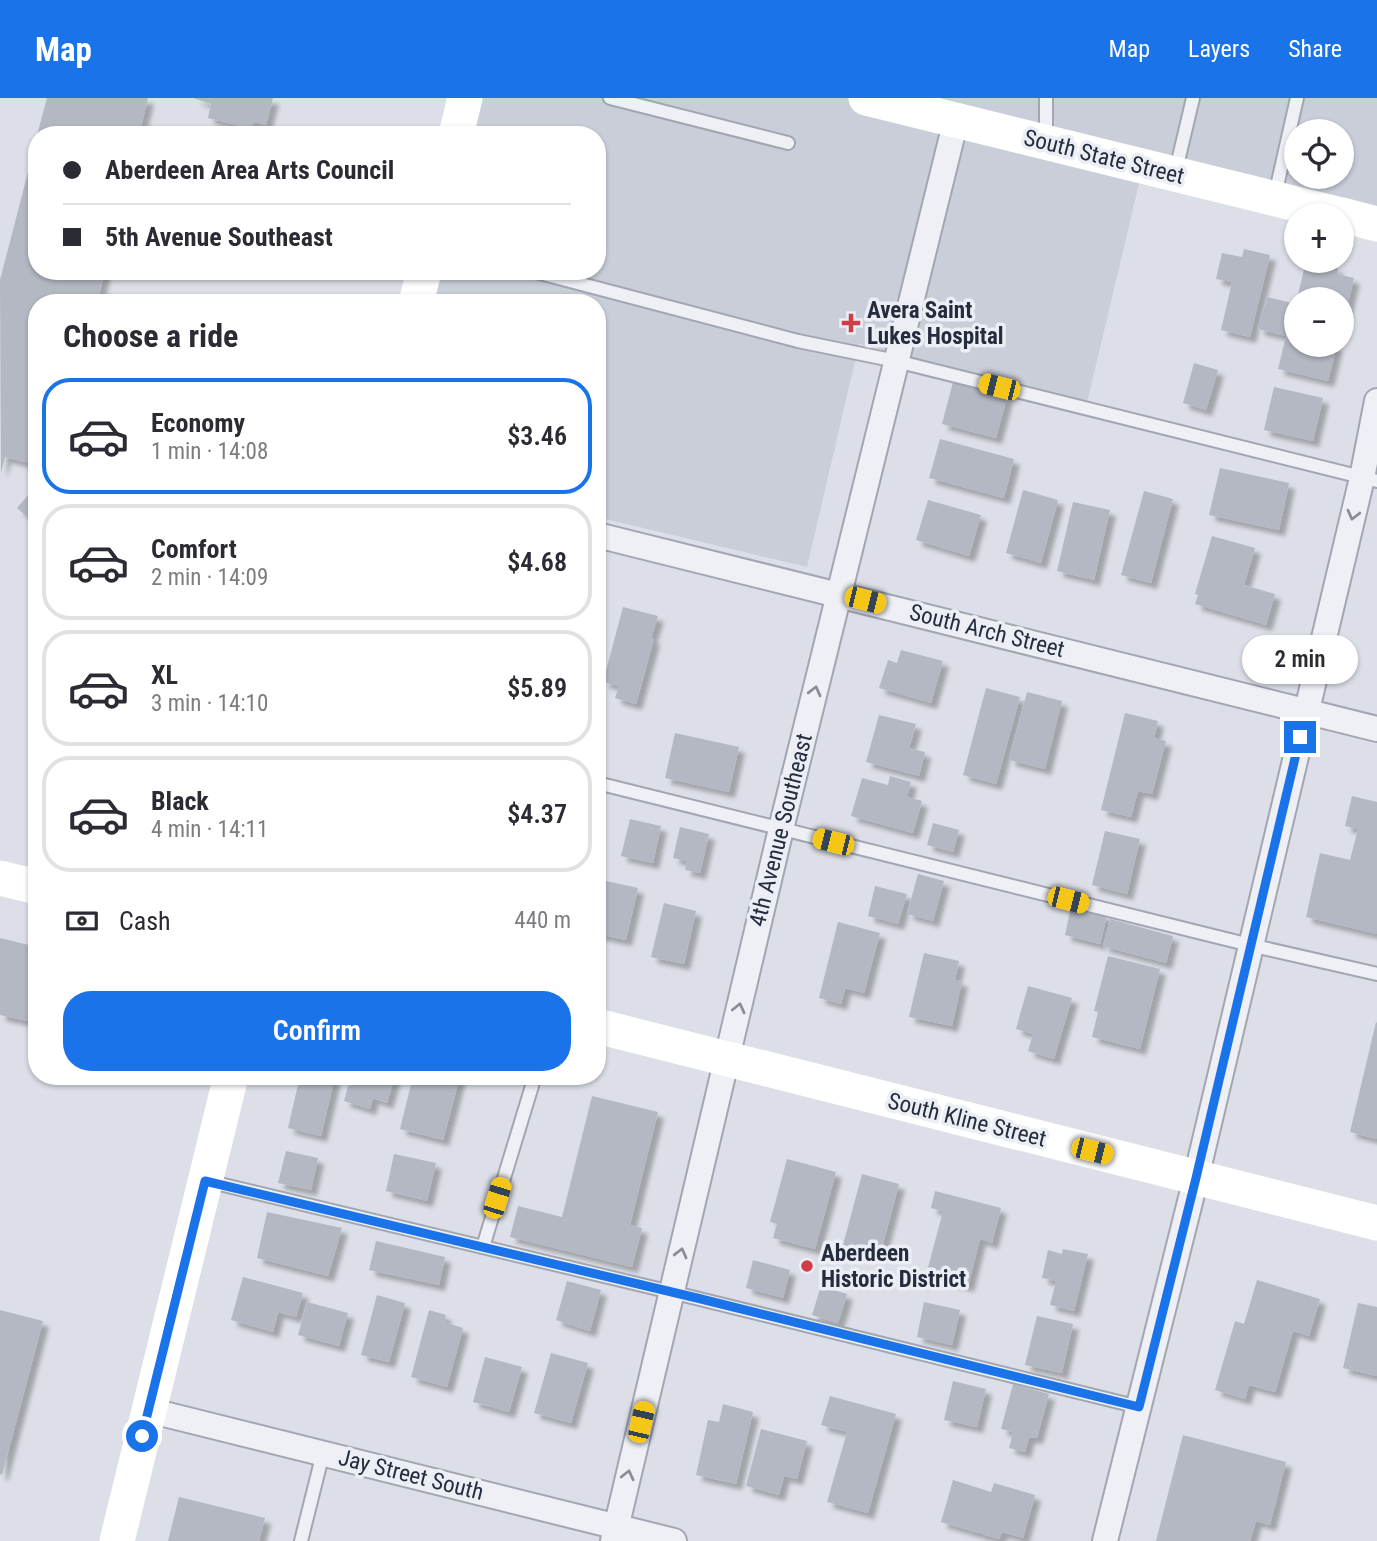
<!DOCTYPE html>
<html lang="en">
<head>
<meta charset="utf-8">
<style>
  :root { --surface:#fff; --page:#f7f7f7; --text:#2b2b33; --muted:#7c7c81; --line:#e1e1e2; --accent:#1a73e8 }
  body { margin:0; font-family:"Roboto Condensed",sans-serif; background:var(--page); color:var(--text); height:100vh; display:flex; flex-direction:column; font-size:26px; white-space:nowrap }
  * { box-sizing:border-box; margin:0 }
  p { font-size:23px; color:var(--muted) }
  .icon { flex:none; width:38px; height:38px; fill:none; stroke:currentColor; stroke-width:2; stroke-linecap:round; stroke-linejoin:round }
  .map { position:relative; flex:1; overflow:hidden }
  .side { position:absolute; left:28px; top:196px; width:578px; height:791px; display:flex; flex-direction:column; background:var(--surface); border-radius:28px; box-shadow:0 2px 5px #0004 }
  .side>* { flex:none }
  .hud { position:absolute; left:28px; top:28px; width:578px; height:154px; border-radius:28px; box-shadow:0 2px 5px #0004; display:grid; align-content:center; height:154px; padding:0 35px; background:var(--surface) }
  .controls { position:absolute; left:1284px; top:21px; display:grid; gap:14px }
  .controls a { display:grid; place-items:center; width:70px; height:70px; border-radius:50%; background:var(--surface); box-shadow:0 2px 5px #0004; font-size:35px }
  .end { position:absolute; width:32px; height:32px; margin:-16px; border:9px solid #1a73e8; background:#fff; box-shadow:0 0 0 4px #fff }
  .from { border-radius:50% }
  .bubble { position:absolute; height:49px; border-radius:24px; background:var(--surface); box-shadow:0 2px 5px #0004; font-size:23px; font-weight:600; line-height:49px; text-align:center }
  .car { position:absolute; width:21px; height:42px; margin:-21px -10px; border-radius:9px; box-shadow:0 0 5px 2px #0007; background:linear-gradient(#f5c518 24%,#345 0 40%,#f5c518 0 76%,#345 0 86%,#f5c518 0) }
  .hud b { display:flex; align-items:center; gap:24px; height:66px; font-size:26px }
  .hud b+b { border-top:2px solid var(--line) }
  .hud i { width:18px; height:18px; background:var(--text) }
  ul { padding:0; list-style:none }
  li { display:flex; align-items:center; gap:21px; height:116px; margin:0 14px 10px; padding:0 21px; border:4px solid var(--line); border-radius:28px }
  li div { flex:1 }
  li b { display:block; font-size:26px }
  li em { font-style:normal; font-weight:600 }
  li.active { border-color:var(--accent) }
  li>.icon { width:63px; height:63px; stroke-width:1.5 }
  h2 { padding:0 35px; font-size:32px; line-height:84px }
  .pay { display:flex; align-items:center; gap:18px; height:77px; padding:0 35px; font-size:26px }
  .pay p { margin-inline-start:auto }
  .button { display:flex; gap:14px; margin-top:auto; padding:14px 35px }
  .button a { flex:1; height:80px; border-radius:28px; background:var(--accent); color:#fff; font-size:28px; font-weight:600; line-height:80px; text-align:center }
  header { display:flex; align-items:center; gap:42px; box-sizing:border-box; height:98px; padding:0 35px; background:var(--accent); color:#fff }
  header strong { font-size:33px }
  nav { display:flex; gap:38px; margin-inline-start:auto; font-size:24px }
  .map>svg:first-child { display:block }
  .built { fill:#caced9; fill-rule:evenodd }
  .building { fill:#b3b8c3; filter:url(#shadow) }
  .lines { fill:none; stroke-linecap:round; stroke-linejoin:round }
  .lane-casing { stroke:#a1a6b1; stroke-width:16 }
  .street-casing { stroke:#a1a6b1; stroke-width:28 }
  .lane { stroke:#eff0f5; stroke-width:12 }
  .street { stroke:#eff0f5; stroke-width:24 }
  .secondary { stroke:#fff; stroke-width:35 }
  .oneway { stroke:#8a8e99 }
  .route { stroke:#1a73e8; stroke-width:9 }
  .poi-dot { fill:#d13c47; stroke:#ebeef4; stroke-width:2.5 }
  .labels { text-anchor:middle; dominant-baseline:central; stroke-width:7; stroke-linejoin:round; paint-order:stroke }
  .street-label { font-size:23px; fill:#252c3d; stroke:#ebeef4 }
  .poi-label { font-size:23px; font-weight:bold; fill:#252c3d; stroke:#ebeef4; text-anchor:start }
</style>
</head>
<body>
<header>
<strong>Map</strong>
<nav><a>Map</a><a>Layers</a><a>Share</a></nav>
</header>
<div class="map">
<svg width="1377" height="1443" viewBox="0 0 1377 1443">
  <defs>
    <filter id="shadow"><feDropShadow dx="6" dy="6" stdDeviation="2" flood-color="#0004"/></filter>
  </defs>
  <rect width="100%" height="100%" fill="#dcdfe7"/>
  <!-- built -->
  <path class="built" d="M479,0h898v111l-230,-59 -61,257 -227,-63 -52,223 -210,-50v-214h-167l7,-32h160v-136h-127zM1297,33h45v46h-45z"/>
  <!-- building -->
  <g class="building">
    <polygon points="47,0 148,0 139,37 37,37"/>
    <polygon points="193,0 273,0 266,27 255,24 249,30 208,20 211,6"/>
    <polygon points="36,43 37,173 105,173 97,205 37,205 37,357 29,365 5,359 1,375 0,182"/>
    <polygon points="1244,151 1270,157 1250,239 1221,232 1232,184 1216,181 1222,155 1242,159"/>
    <polygon points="1306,163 1338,170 1337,176 1354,180 1343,225 1342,201 1297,201"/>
    <polygon points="1267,199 1296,206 1290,230 1297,231 1297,247 1337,247 1328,283 1278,271 1286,238 1258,231"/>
    <polygon points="1194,265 1218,272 1206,312 1183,305"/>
    <polygon points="953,284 1007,299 996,340 942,326"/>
    <polygon points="1274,289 1323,300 1313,343 1264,332"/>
    <polygon points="940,341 1014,361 1004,400 929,380"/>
    <polygon points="1220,370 1289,385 1279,432 1209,417"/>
    <polygon points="37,387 37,427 17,410"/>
    <polygon points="1023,392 1058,402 1041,465 1006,455"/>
    <polygon points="1144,393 1173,401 1151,485 1121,477"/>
    <polygon points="928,402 981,417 969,458 916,442"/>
    <polygon points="1073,404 1110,412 1094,482 1057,473"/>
    <polygon points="1212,438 1255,450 1244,487 1275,496 1266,527 1195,506 1198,497 1195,496"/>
    <polygon points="623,509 658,518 651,540 654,541 636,606 615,600 619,588 603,584"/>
    <polygon points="901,552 943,563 931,605 879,590 888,562 897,565"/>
    <polygon points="986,590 1020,599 996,686 963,677"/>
    <polygon points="1027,594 1062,603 1045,671 1009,662"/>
    <polygon points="1125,615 1158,623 1154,640 1166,643 1152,696 1138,693 1131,719 1101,712"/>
    <polygon points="879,617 916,626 909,650 925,654 919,678 866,664"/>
    <polygon points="675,635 739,649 729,694 665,680"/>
    <polygon points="890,678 911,684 907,699 922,703 913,735 851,718 862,680 888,687"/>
    <polygon points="1352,698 1377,704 1377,836 1306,819 1320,755 1350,762 1358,731 1345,728"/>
    <polygon points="630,721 661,728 653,765 621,758"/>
    <polygon points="933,725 959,732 953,754 927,747"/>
    <polygon points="680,729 709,736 700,775 685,772 687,763 673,760"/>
    <polygon points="1105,733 1140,741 1127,796 1092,787"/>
    <polygon points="918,776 944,783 933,823 907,816"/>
    <polygon points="597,781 638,790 626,842 597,836"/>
    <polygon points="875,788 907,796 898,826 868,818"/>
    <polygon points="664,805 696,813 684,866 651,859"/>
    <polygon points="1071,808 1107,817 1100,846 1065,837"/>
    <polygon points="1110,821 1173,838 1166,865 1103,848"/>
    <polygon points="838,824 880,835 864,895 845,890 841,906 819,900"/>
    <polygon points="0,840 37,849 37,925 0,917"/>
    <polygon points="924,855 959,863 955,882 962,883 952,928 909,919"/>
    <polygon points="1108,858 1160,871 1140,951 1092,939 1098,914 1094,913"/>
    <polygon points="1028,888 1072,900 1054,961 1028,953 1033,936 1016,931"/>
    <polygon points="1376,924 1377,925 1377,1041 1350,1034"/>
    <polygon points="300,978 335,978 321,1038 288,1030"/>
    <polygon points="351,978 395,978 387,1005 373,1000 370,1011 344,1003"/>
    <polygon points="413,978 460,978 443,1042 400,1031"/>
    <polygon points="592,998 658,1014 630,1127 642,1130 632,1169 510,1139 518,1108 562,1119"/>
    <polygon points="286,1053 318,1060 311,1092 278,1085"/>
    <polygon points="394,1056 436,1065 427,1103 386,1093"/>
    <polygon points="787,1061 836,1074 815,1151 773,1140 777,1126 770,1124"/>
    <polygon points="862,1076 899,1086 880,1157 843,1147"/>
    <polygon points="935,1093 1001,1110 992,1145 980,1141 968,1188 926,1177 943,1113 931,1110"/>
    <polygon points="267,1114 342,1130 328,1178 257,1160"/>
    <polygon points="376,1143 445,1159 439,1187 369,1172"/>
    <polygon points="1063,1151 1088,1156 1074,1213 1050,1207 1056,1183 1042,1180 1048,1152 1062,1156"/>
    <polygon points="753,1162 790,1172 783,1200 746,1190"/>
    <polygon points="243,1179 303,1195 296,1219 278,1214 273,1234 231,1222"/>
    <polygon points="1257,1182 1320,1201 1309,1238 1293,1233 1275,1294 1249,1287 1245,1301 1215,1292 1235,1223 1244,1226"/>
    <polygon points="567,1183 601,1192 590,1233 556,1222"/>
    <polygon points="821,1188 847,1196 838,1225 812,1217"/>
    <polygon points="377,1197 405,1205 389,1264 361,1257"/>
    <polygon points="307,1204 348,1215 339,1248 298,1237"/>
    <polygon points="924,1204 960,1212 952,1247 917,1239"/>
    <polygon points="1358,1205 1377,1209 1377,1278 1343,1270"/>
    <polygon points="0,1212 43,1223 2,1377 0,1376"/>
    <polygon points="429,1212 446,1217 444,1224 463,1230 447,1289 411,1279"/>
    <polygon points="1037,1218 1073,1226 1062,1275 1025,1267"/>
    <polygon points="551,1255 588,1265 571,1325 534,1315"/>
    <polygon points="485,1259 522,1269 509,1314 473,1304"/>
    <polygon points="953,1283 986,1291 977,1329 944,1322"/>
    <polygon points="1013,1286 1049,1296 1037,1340 1029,1339 1025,1354 1009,1350 1013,1334 1001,1331"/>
    <polygon points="830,1298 896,1316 868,1415 827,1404 847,1334 821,1327"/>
    <polygon points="723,1306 753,1314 736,1386 696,1377 708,1322 719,1324"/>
    <polygon points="761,1331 807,1343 797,1381 784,1378 779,1397 746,1388"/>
    <polygon points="1183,1337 1286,1364 1270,1427 1256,1423 1250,1443 1156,1443"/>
    <polygon points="953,1382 991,1394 994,1385 1035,1397 1023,1440 1002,1434 999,1441 941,1424"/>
    <polygon points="179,1399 265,1420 259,1443 168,1443"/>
  </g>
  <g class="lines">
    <defs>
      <g id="lane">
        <polyline points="610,0 788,45"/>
        <polyline points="1046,42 1046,0"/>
        <polyline points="1175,76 1193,0"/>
        <polyline points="1275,97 1297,0"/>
        <polyline points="532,173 798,243 896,263 1377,383"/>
        <polyline points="597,685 1250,847 1377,876"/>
        <polyline points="207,1083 671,1194 1139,1309"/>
        <polyline points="483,1149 535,978"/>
        <polyline points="301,1443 323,1355"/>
      </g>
      <g id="street">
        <polyline points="597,437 1377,631"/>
        <polyline points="148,1312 674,1443"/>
        <polyline points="613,1443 781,731 956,22"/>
        <polyline points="1105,1443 1196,1080 1362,380 1377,303"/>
      </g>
    </defs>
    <!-- lane casing -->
    <use href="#lane" class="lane-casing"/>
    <!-- street casing -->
    <use href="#street" class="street-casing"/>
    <!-- lane -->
    <use href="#lane" class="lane"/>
    <!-- street -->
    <use href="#street" class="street"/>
    <!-- secondary -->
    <g class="secondary">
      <polyline points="866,0 1341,117"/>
      <polyline points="456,37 465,0"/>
      <polyline points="1342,117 1377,126"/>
      <polyline points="416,205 424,173"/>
      <polyline points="0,780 37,789"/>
      <polyline points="597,928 1377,1125"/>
      <polyline points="117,1443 231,978"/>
    </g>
  </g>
  <!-- one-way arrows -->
  <defs><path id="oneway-chevron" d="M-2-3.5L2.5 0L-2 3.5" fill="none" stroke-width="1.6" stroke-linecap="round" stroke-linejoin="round" transform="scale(1.75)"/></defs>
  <g class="oneway">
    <use href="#oneway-chevron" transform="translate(1353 417) rotate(104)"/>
    <use href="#oneway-chevron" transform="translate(815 593) rotate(-76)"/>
    <use href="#oneway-chevron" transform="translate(739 910) rotate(-77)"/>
    <use href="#oneway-chevron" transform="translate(681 1155) rotate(-76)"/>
    <use href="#oneway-chevron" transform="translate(628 1377) rotate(-77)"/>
  </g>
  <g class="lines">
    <!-- route -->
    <polyline class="route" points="142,1338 205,1083 697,1200 1139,1309 1196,1080 1300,639"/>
  </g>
  <!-- markers -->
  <g class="poi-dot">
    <path d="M847.5 214.5h7v7h7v7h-7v7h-7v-7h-7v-7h7z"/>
    <circle cx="807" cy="1168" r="7"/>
  </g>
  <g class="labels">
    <!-- street labels -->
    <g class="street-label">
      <text transform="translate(1104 59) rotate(14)">South State Street</text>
      <text transform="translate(987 533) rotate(14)">South Arch Street</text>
      <text transform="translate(781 732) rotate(-76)">4th Avenue Southeast</text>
      <text transform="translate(967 1022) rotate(14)">South Kline Street</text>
      <text transform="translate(411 1377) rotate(14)">Jay Street South</text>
    </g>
    <!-- poi labels -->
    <g class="poi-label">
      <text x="867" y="212">Avera Saint<tspan x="867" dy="26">Lukes Hospital</tspan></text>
      <text x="821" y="1155">Aberdeen<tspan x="821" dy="26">Historic District</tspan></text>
    </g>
  </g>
</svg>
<div class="controls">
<a><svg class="icon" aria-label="locate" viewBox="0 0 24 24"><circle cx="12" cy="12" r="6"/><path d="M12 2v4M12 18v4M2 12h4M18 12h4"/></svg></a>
<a>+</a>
<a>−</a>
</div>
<i class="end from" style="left:142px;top:1338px"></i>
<i class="end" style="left:1300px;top:639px"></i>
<div class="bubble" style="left:1242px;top:537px;width:116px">2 min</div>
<i class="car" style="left:999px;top:289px;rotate:284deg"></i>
<i class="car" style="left:865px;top:502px;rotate:104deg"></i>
<i class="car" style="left:833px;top:744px;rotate:284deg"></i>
<i class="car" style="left:1068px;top:802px;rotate:104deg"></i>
<i class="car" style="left:1092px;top:1053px;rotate:104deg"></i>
<i class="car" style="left:497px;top:1100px;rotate:17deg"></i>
<i class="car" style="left:641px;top:1324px;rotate:13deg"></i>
<div class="hud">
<b><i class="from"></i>Aberdeen Area Arts Council</b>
<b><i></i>5th Avenue Southeast</b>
</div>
<section class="side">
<h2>Choose a ride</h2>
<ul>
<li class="active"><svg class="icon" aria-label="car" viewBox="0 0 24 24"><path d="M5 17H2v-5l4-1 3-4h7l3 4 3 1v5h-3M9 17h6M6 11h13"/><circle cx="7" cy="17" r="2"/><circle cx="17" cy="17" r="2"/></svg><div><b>Economy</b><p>1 min · 14:08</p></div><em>$3.46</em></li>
<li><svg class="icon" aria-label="car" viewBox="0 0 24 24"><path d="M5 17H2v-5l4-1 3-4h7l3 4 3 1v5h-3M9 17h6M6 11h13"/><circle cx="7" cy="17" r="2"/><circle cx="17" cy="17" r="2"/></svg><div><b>Comfort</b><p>2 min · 14:09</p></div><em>$4.68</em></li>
<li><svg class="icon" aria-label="car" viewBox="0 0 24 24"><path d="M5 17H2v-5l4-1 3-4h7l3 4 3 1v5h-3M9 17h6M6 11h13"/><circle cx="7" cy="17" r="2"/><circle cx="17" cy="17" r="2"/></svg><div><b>XL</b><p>3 min · 14:10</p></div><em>$5.89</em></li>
<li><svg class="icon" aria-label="car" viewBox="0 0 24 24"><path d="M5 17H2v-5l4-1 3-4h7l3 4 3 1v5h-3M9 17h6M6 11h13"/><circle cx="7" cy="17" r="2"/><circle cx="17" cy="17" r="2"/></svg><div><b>Black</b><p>4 min · 14:11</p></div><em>$4.37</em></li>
</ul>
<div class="pay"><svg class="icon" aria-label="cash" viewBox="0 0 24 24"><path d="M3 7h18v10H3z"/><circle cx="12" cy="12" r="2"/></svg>Cash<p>440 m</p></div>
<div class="button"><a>Confirm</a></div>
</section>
</div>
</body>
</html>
